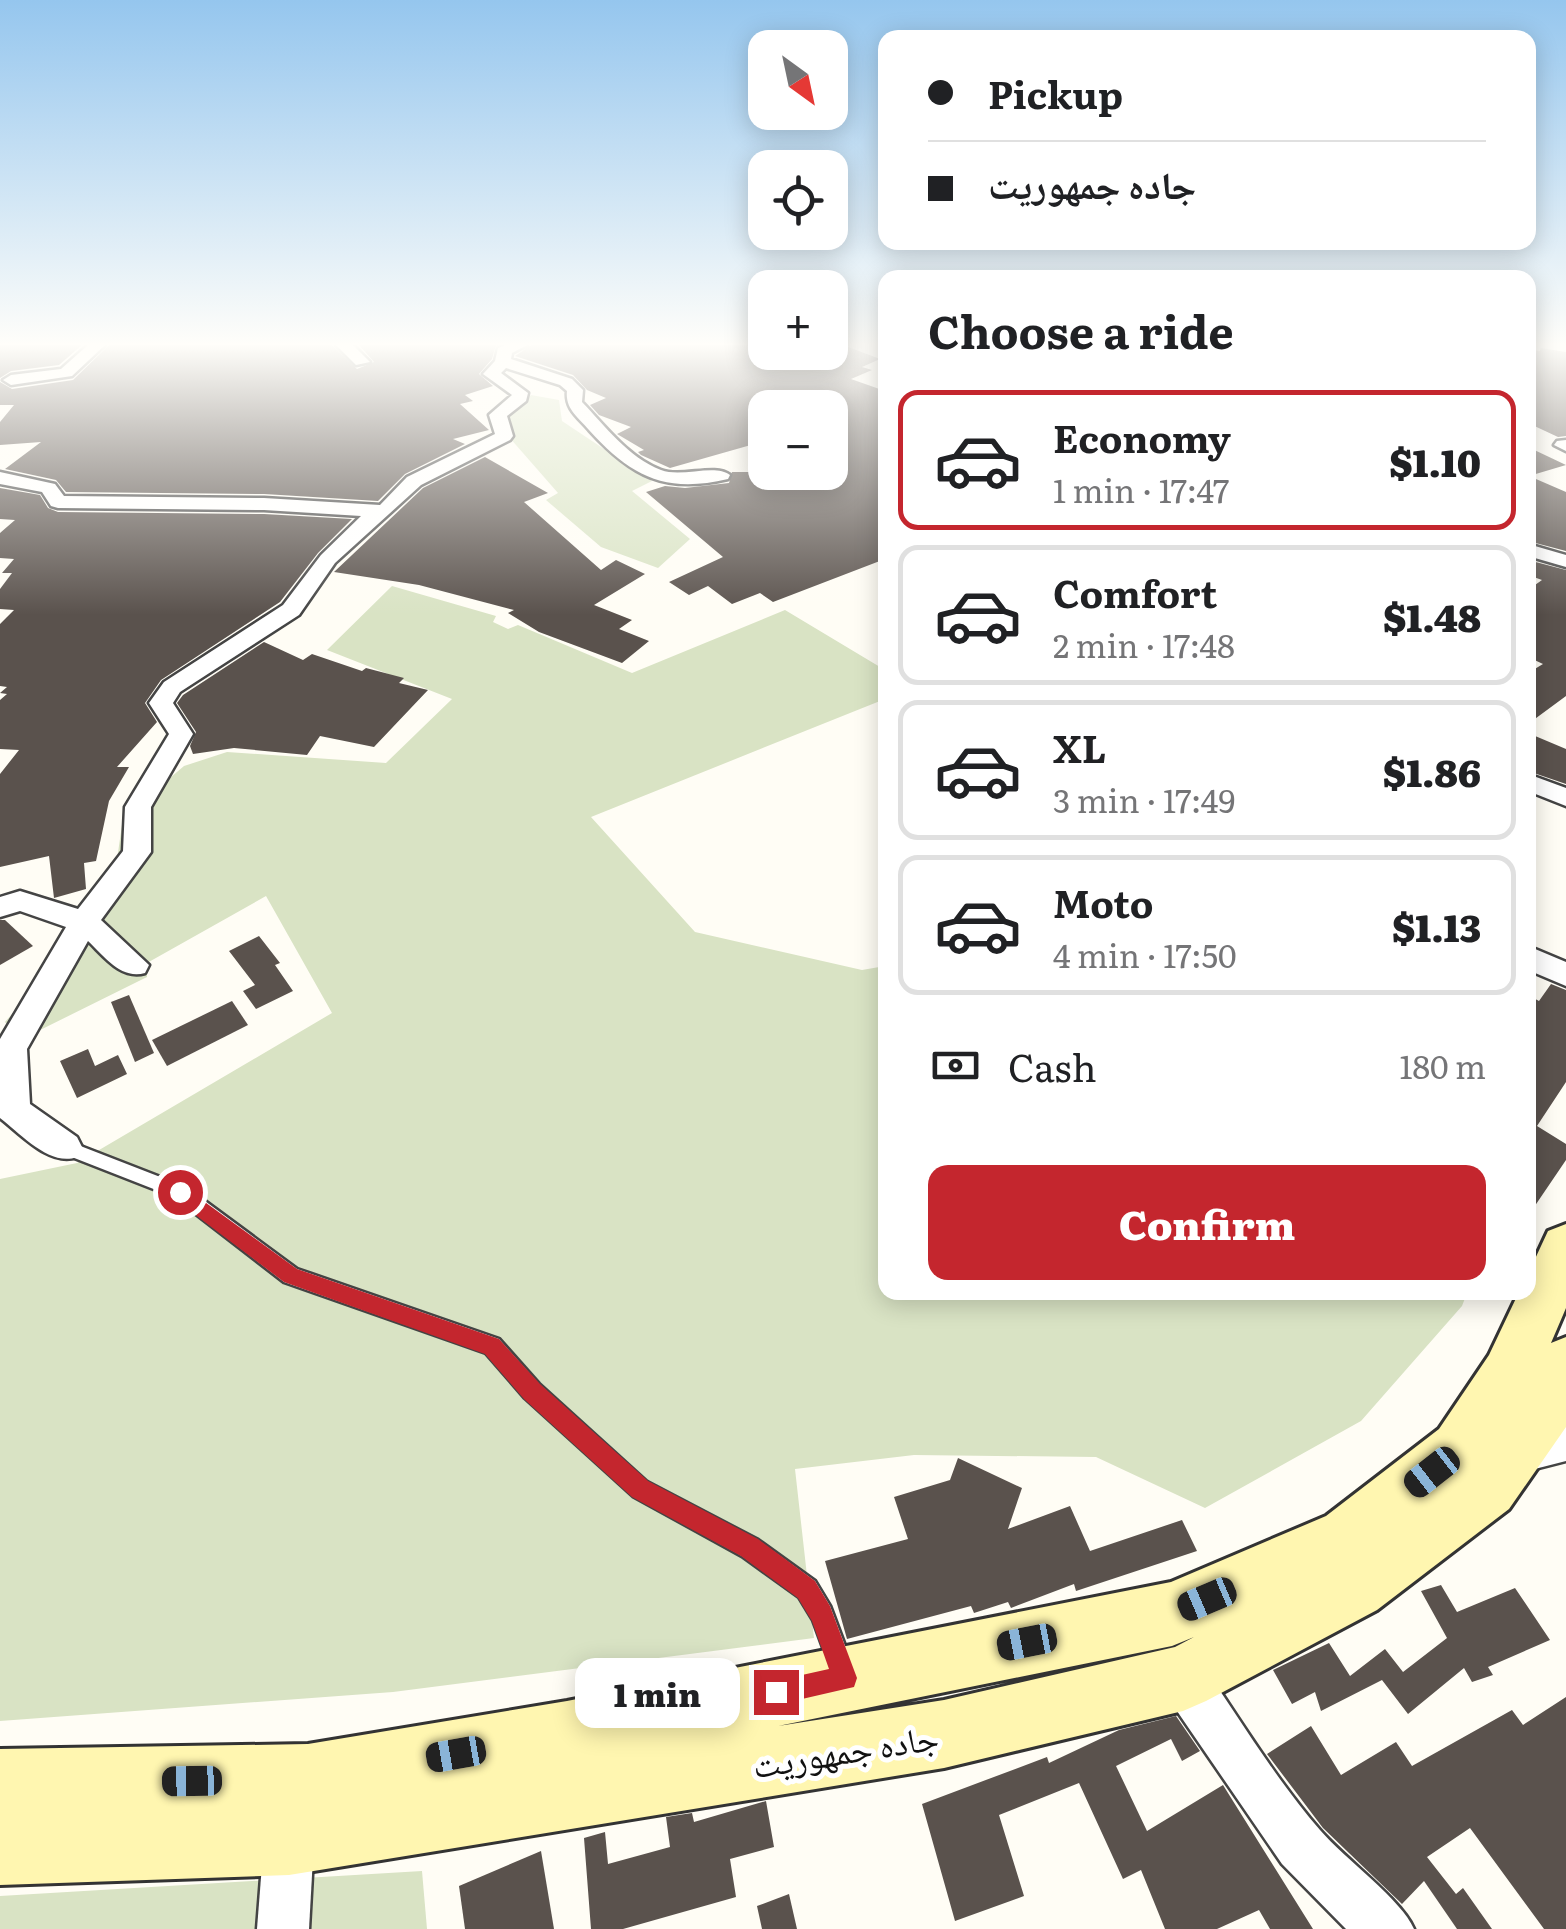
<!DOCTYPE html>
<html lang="en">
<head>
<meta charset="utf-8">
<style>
  :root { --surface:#fff; --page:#f6f6f6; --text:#202124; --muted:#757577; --line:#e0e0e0; --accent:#c4262e }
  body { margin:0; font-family:Literata,"Noto Naskh Arabic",serif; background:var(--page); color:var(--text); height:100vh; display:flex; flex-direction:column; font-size:38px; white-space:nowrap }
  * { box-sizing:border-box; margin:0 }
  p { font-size:32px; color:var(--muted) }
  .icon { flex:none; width:55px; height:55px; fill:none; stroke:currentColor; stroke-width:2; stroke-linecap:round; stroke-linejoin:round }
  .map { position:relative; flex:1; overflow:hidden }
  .sheet { position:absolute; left:878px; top:270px; width:658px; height:1030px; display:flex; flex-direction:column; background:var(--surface); border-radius:20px; box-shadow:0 5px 25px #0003 }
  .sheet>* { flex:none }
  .guide { position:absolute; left:878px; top:30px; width:658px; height:220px; border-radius:20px; box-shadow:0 5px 25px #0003; display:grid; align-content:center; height:220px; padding:0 50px; background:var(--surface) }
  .needle { width:65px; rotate:147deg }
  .controls { position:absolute; left:748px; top:30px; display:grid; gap:20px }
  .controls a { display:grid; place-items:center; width:100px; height:100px; border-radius:20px; background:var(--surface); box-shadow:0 5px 25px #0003; font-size:50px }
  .end { position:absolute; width:45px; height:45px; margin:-22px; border:12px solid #c4262e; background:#fff; box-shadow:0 0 0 5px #fff }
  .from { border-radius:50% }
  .bubble { position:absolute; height:70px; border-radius:20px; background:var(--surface); box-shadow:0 5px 25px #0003; font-size:32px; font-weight:800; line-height:70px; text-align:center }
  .car { position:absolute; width:30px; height:60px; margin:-30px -15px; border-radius:12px; box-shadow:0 0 8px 2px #0007; background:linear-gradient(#222 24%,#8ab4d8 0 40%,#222 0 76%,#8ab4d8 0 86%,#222 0) }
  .guide b { display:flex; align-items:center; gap:35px; height:95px; font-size:38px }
  .guide b+b { border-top:2px solid var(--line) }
  .guide i { width:25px; height:25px; background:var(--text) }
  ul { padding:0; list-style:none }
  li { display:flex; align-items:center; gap:30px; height:140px; margin:0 20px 15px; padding:0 30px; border:5px solid var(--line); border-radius:20px }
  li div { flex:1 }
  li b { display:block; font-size:38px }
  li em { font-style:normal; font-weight:800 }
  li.on { border-color:var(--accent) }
  li>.icon { width:90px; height:90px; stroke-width:1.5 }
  h2 { padding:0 50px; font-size:45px; line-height:120px }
  .pay { display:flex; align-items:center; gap:25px; height:110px; padding:0 50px; font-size:38px }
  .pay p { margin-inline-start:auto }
  .cta { display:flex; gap:20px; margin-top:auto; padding:20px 50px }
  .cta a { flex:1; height:115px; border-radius:20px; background:var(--accent); color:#fff; font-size:40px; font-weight:800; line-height:115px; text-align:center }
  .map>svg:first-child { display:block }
  .cemetery { fill:#d9e3c4 }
  .building { fill:#5a524d }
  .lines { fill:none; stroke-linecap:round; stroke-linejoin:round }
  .service-casing { stroke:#444; stroke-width:5 }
  .minor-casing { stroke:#444; stroke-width:5 }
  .secondary-casing { stroke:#333; stroke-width:6 }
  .service { fill:#fff; fill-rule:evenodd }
  .minor { fill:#fff; fill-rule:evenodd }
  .secondary { fill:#fff6b0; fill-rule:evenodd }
  .route { fill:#c4262e }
  .labels { text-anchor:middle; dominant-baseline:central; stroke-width:10; stroke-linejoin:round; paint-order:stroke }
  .near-street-label { font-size:35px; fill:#111; stroke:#fff }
</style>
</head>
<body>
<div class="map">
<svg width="1566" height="1929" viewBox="0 0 1566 1929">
  <rect width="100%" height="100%" fill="#fffdf5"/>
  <!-- cemetery -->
  <g class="cemetery">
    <polygon points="531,395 559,400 562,421 652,481 632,491 690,539 658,568 601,547 546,500 558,493 509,437 509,413"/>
    <polygon points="392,586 496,616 493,622 508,629 518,625 632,673 785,610 885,670 885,699 591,817 695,932 862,970 885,966 885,1292 1467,1293 1462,1306 1361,1421 1205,1508 1096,1457 914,1455 795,1469 814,1638 393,1692 0,1721 0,1179 77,1163 332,1013 266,896 147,963 147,977 20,1040 5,1022 111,901 123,818 184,766 227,752 386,763 452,699 327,650"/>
    <polygon points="422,1871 427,1929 0,1929 0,1896"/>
  </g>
  <!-- building -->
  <g class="building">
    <polygon points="0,345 82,345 59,365 11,371 0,378"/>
    <polygon points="109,345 332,345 357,369 374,362 359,345 496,345 492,359 479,374 493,386 465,395 473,401 460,404 489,430 453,439 465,444 405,474 378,501 264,494 66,492 56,480 5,469 41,442 0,445 0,422 14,405 0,405 0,382 12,389 73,380"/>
    <polygon points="531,345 765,345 765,352 808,352 830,361 835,357 834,348 843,345 880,359 862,367 872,370 851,379 885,391 885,559 773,602 760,593 732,604 708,586 689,595 669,582 723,557 646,492 665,486 685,488 729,483 732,472 830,472 830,408 765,408 765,441 670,468 641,455 638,452 644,450 617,434 631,427 599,415 590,405 606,398 587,390 573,375 515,356"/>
    <polygon points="1541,348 1566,352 1566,436 1558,437 1528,423 1529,350 1540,351"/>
    <polygon points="1528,447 1566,465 1529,476 1566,492 1566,551 1528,541"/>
    <polygon points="485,457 548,493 524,502 601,570 616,560 645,574 594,605 632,620 619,629 649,641 622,663 539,632 508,613 514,610 419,585 334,572 423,488"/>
    <polygon points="0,488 40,495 48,508 58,512 264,514 352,519 318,553 280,602 161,680 145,703 157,722 117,767 129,767 109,801 96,861 84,863 86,889 54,898 49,856 0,867 0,774 19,750 0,749 0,700 7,694 0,693 7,687 0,686 0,624 14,610 0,609 0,589 12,573 2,573 14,559 0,558 0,533 15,520 0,519"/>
    <polygon points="1528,560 1566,570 1566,696 1528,724 1528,673 1543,664 1528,657 1528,590 1542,580 1528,575"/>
    <polygon points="264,642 303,660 312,654 362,671 366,668 404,678 399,683 428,690 374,747 320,736 307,755 234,748 193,754 190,746 196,732 177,703 183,695"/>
    <polygon points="1528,733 1566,749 1566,784 1528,771"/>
    <polygon points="0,920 5,920 33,946 0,965"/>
    <polygon points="259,936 280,963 275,965 293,991 256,1009 243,991 255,985 229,951"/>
    <polygon points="1551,984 1566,990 1566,1082 1537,1126 1566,1144 1566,1160 1528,1216 1528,995 1539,1001"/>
    <polygon points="129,995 154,1053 135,1062 111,1002"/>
    <polygon points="232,1001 248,1025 167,1066 152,1040"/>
    <polygon points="88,1049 95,1066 118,1055 127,1074 77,1098 60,1061"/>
    <polygon points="958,1458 1022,1488 1008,1529 1070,1506 1090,1551 1182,1520 1197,1551 1076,1591 1074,1584 1011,1608 1008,1602 974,1613 971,1606 847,1639 825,1561 908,1539 894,1497 950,1480"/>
    <polygon points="1441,1585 1457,1612 1515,1588 1550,1640 1488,1667 1493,1675 1472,1682 1464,1668 1408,1714 1382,1680 1321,1711 1315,1692 1292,1704 1273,1670 1329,1643 1350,1676 1385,1649 1403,1672 1447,1638 1421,1591"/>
    <polygon points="1566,1697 1566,1929 1544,1929 1470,1828 1427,1857 1456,1894 1463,1888 1492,1929 1457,1929 1424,1881 1402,1904 1323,1828 1267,1754 1311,1726 1341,1775 1396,1742 1412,1766 1512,1710 1523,1725"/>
    <polygon points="1176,1716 1200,1751 1182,1761 1171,1739 1116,1766 1147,1831 1223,1785 1313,1929 1270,1929 1259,1910 1217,1929 1165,1929 1141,1870 1123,1879 1079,1783 999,1815 1024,1896 955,1921 922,1804 1047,1757 1049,1763 1119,1730"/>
    <polygon points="766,1801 774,1847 730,1859 736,1897 623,1929 591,1929 584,1838 605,1832 608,1864 670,1847 666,1817 692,1813 694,1822"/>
    <polygon points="541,1851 554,1929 465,1929 459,1886"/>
    <polygon points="789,1894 797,1929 762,1929 757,1906"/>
  </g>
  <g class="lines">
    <defs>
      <polygon id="service" points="65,1140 186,1187 297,1269 499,1339 539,1384 647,1482 758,1540 815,1581 830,1606 853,1667 849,1675 841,1679 833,1675 813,1620 799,1597 742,1556 633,1496 525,1398 486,1353 284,1282 174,1197 59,1152 56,1147 59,1142"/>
      <g id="minor">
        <polygon points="88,345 105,345 72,376 11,385 3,380 11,375 61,369"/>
        <polygon points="336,345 353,345 370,362 356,365"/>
        <path d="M505,345h22l-15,8 -1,6 61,20 11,11 -1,12c23,24 47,56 79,68 21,8 54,-7 69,5l-2,4c-64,15 -97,-3 -139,-49 -11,-13 -24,-21 -22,-39l-7,-6 -54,-17 -5,5 27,20 -2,8 -19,15 6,20 -3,4 -89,45 -86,78 -36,52 -119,77 -7,11 20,31 -42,73v45l-50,68 48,45 -4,8c-24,7 -41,-17 -57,-32l-61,108 3,55 47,33 5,10 -5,10c-27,10 -56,-23 -77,-39v-79l66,-112 -46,-16 -20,6v-20l20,-6 58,18 45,-58 2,-44 44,-73 -20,-31 15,-21 119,-77 38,-50 40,-39 -97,-6 -206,-2 -7,-2 -9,-14 -42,-8v-12l55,12 9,12 200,2 116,7 27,-28 88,-43 -6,-19 23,-20 -29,-21 12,-13 3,-13z"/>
        <polygon points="831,351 831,357 812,352"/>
        <polygon points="1566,440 1566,451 1554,445 1557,441"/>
        <polygon points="1528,544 1566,555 1566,567 1528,556"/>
        <polygon points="1528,774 1566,788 1566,806 1528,791"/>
        <polygon points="1528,946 1566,962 1566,986 1528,970"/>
        <polygon points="1566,1416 1566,1461 1515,1474 1500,1468 1494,1453 1500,1438 1543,1427"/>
        <path d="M1183,1655l17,6c39,57 75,117 120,169 25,29 82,70 94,99h-68l-64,-65 -116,-169 -6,-17 6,-17z"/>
        <polygon points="289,1814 307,1821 314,1839 309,1929 257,1929 264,1839 271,1821"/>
      </g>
      <path id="secondary" d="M1566,1224v84l-15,35 15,-6v90l-57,82 -132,101 -171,91 -23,10 -239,57 -655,107 -289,10v-136l308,-5 259,-43 604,-119 155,-66 113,-87 50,-74 30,-63h9v-18l20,-43zM1194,1637l-19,10 -231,53 -166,26 394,-80z"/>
    </defs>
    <!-- service casing -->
    <use href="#service" class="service-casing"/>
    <!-- minor casing -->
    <use href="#minor" class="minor-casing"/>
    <!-- secondary casing -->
    <use href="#secondary" class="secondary-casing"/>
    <!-- service -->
    <use href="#service" class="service"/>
    <!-- minor -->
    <use href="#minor" class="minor"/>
    <!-- secondary -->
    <use href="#secondary" class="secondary"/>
  </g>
  <!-- sky -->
  <linearGradient id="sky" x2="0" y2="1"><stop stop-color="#95c6ee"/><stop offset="0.56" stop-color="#fffefa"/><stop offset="1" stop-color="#fffefa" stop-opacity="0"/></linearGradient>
  <rect width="1566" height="615" fill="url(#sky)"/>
  <!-- route -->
  <polygon class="route" points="180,1184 297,1269 499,1339 540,1384 648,1481 758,1539 815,1581 830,1606 857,1678 854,1687 776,1705 766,1702 763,1692 766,1683 829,1669 812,1621 798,1598 741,1556 632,1497 524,1399 485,1354 284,1282 173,1198 173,1186"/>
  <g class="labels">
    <!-- near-street labels -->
    <g class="near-street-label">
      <text transform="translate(845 1749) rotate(-9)">جاده جمهوریت</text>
    </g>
  </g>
</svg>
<div class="controls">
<a><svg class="needle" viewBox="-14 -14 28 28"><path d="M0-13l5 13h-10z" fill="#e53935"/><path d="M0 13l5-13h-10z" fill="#757577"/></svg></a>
<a><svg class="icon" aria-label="locate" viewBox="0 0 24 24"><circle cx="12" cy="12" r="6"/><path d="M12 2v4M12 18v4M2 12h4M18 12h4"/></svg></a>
<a>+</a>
<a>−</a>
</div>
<i class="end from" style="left:180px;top:1192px"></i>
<i class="end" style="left:776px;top:1692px"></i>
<div class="bubble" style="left:575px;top:1658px;width:165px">1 min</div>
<i class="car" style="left:1432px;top:1472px;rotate:232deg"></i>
<i class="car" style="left:1207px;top:1599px;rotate:247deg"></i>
<i class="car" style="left:1027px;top:1642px;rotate:259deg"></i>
<i class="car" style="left:456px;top:1754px;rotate:260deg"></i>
<i class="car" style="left:192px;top:1781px;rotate:269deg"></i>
<div class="guide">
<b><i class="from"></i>Pickup</b>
<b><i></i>جاده جمهوریت</b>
</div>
<section class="sheet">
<h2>Choose a ride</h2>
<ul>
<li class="on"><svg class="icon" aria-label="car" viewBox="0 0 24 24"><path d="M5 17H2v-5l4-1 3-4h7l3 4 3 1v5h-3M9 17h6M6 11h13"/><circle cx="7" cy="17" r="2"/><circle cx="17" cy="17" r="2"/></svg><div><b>Economy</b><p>1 min · 17:47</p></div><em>$1.10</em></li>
<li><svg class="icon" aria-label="car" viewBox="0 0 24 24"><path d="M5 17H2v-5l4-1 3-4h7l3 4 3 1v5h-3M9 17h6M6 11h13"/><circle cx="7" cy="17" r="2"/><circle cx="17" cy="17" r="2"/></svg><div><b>Comfort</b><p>2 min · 17:48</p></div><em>$1.48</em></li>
<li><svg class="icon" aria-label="car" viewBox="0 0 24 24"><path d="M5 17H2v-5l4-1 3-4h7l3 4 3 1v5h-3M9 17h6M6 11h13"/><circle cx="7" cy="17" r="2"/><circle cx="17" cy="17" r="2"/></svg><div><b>XL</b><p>3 min · 17:49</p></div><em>$1.86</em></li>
<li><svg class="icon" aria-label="car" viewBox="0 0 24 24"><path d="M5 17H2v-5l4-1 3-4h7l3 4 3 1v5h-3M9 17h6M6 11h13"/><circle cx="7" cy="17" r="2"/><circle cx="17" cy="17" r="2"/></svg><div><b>Moto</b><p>4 min · 17:50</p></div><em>$1.13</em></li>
</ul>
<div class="pay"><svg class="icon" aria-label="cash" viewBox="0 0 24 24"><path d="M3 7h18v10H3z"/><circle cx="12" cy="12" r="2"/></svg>Cash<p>180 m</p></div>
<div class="cta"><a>Confirm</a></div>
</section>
</div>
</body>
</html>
